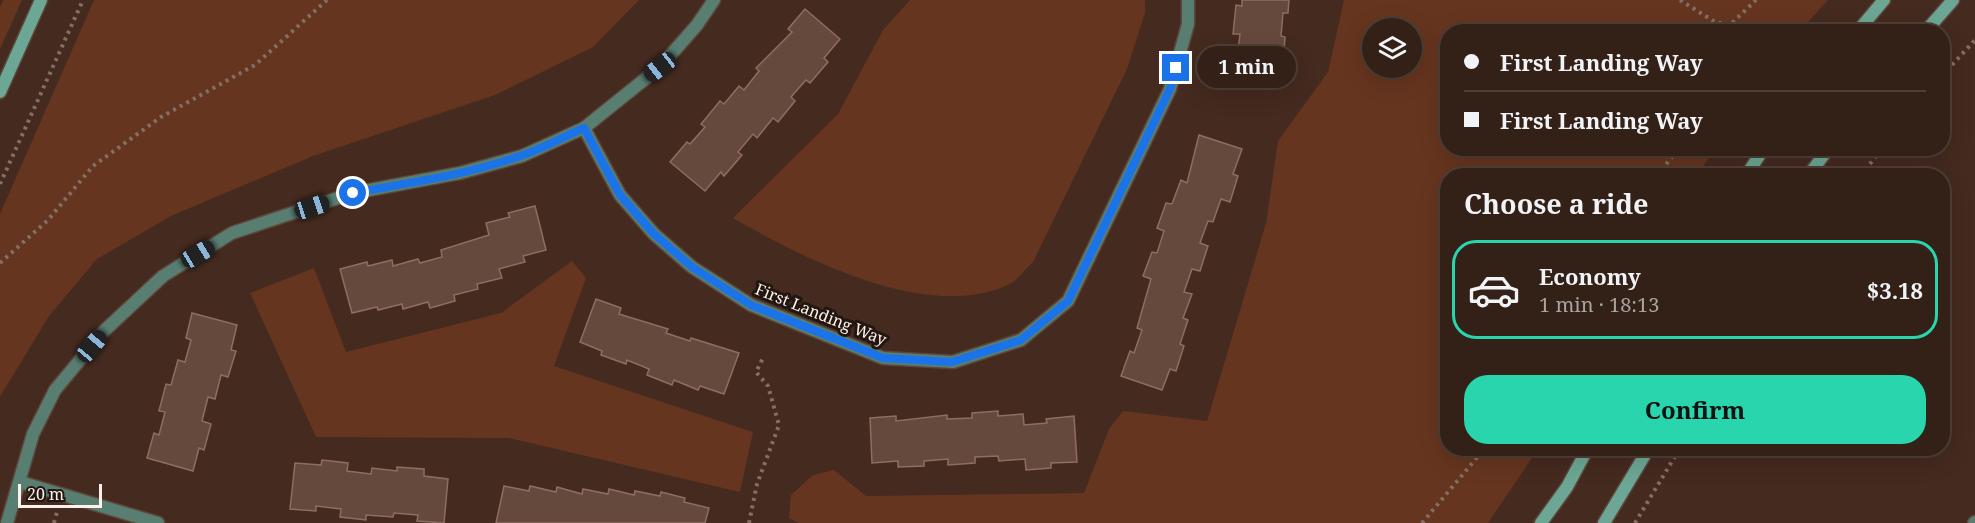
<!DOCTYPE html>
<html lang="en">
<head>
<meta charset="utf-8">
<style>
  :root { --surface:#332017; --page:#3e2d24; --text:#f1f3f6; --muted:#a9a3a1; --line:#4e3e36; --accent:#29d5ac }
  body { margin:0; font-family:"Noto Serif",serif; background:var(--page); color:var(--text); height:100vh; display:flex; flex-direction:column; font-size:22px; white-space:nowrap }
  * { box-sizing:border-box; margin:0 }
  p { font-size:20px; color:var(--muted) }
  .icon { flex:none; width:33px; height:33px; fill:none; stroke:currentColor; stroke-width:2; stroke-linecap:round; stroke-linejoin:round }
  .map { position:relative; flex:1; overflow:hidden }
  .sheet { position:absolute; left:1440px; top:168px; width:510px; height:288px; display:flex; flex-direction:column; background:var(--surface); border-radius:24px; box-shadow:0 6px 24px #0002,0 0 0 2px var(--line) }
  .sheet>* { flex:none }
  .banner { position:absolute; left:1440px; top:24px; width:510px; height:132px; border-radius:24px; box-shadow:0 6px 24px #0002,0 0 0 2px var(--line); display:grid; align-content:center; height:132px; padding:0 24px; background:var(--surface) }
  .buttons { position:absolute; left:1362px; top:18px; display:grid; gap:12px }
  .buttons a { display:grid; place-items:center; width:60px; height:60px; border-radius:50%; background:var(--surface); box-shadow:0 6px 24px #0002,0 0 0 2px var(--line); font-size:30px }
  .scale { position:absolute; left:18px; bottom:15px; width:84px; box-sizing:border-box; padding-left:6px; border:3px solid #fef0ea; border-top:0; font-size:16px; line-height:21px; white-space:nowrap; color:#fef0ea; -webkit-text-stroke:4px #221611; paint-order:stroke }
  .end { position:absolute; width:27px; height:27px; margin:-14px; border:8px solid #1a73e8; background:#fff; box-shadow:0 0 0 3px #fff }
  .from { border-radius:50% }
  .bubble { position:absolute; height:42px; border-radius:21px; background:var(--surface); box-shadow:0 6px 24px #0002,0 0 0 2px var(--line); font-size:20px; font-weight:700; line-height:42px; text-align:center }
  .car { position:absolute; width:18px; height:36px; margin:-18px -9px; border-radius:8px; box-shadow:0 0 4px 2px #0007; background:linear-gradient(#222 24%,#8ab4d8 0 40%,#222 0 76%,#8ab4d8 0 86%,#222 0) }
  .banner b { display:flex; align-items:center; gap:21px; height:57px; font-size:22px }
  .banner b+b { border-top:2px solid var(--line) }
  .banner i { width:15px; height:15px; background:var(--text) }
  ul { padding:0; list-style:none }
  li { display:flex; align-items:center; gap:18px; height:99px; margin:0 12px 9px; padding:0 12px; border:3px solid transparent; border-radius:24px }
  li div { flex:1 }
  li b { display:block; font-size:22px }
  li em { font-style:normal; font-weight:700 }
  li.current { border-color:var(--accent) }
  li>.icon { width:54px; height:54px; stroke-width:1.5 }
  h2 { padding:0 24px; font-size:27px; line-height:72px }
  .action { display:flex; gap:12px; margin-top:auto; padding:12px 24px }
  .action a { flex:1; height:69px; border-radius:24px; background:var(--accent); color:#111; font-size:24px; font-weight:700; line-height:69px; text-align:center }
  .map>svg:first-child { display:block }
  .green { fill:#65351f; fill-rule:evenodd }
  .building { fill:#66493d; stroke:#8d6e61; stroke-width:1.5 }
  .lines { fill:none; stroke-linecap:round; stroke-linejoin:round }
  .minor-casing { stroke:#5e463b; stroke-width:15 }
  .secondary-casing { stroke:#5e463b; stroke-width:15 }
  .path { stroke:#846f65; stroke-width:4; stroke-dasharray:3 4.5; stroke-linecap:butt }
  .minor { stroke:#587d71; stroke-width:12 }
  .secondary { stroke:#6ba794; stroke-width:12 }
  .route { stroke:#1a73e8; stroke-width:8 }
  .labels { text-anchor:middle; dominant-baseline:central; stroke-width:6; stroke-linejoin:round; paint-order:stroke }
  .street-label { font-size:16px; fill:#fef0ea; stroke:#221611 }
</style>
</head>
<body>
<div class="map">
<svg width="1975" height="523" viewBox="0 0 1975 523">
  <rect width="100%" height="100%" fill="#442a1f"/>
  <!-- green -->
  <g class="green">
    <polygon points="3,0 22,0 0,49 0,7"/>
    <polygon points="94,0 639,0 593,47 495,95 313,156 171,216 97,259 49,316 0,397 0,214"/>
    <path d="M910,0h235v13l-18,56 -94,193c-7,6 -15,18 -23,22 -81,39 -206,-25 -277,-66l105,-104 45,-84z"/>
    <path d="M1344,0h484l-28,31 -352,1v116l267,1 -18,26 -249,1v272l90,1 -50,74h-689l-10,-5 2,-23 22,-20 21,-5 32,26 218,-3 25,-64 14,-18 84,10 59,-198 12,-82 50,-69zM1372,28h40v40h-40z"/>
    <polygon points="572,261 586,278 554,366 753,432 740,492 509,438 316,437 250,293 314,268 346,352 501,313"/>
  </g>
  <!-- building -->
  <g class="building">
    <polygon points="1242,0 1289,0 1288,13 1283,13 1281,36 1285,37 1283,64 1277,64 1275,87 1230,83 1233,58 1237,58 1240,34 1233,34 1236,5 1242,6"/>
    <polygon points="805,9 840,39 824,58 828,62 810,83 806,80 791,97 795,101 778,122 773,118 757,138 753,134 738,152 742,155 724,176 721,172 705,191 670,162 687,142 690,144 705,127 701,124 720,101 724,104 739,86 744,90 759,71 756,68 792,32 788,29"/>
    <polygon points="1199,135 1242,149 1233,174 1238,176 1230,202 1221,199 1213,222 1208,221 1200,243 1208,246 1200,271 1192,269 1184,292 1192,294 1183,318 1188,320 1180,344 1184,346 1176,371 1170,369 1162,390 1121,376 1130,351 1134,353 1142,330 1137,328 1151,279 1143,276 1152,252 1157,253 1164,231 1157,228 1166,203 1172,204 1181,180 1187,183"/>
    <polygon points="535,206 546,250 523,256 525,262 499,269 502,278 477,284 478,289 454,295 455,301 430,308 428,302 403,309 402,304 378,310 377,307 352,313 340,269 367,262 368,266 392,260 393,266 418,259 420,263 442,257 441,250 489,235 486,223 510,217 508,213"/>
    <polygon points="596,299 621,308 619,314 668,329 666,333 690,341 691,338 739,353 724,394 700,386 698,390 674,380 672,385 647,375 649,369 627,360 626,364 601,355 602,351 580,342"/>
    <polygon points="192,313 237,325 231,350 236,351 228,377 221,375 215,399 208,397 202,421 211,424 204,450 199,448 193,471 147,458 154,433 159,435 165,412 159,411 166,384 171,385 178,360 185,362 191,340 186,338"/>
    <polygon points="998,411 998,416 1023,414 1024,425 1047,423 1046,419 1074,416 1077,462 1051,463 1051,468 1026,470 1025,459 999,461 998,456 975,457 975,463 948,465 948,459 924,461 924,466 898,467 898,461 872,463 870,418 896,416 896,421 947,415 947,419 972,418 972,413"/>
    <polygon points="322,460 348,463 347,471 371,474 372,468 397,471 397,467 424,469 424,476 448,479 444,523 417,521 418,515 394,513 393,517 366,515 366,520 340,517 341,509 316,506 316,511 290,509 295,463 321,465"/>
    <polygon points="504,486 529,491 530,486 556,492 557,487 582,494 583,489 608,494 609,489 634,495 635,491 660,496 661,492 685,498 684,502 709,508 705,523 496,523"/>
  </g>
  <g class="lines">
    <defs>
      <g id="minor">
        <polyline points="714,0 697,25 660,67 584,128 620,195 654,234 692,267 751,305 883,358 953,362 1021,340 1068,301 1170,89 1188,24 1188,0"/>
        <polyline points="20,482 158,523"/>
        <polyline points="7,523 33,434 55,390 104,331 163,276 232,233 353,193 460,173 522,156 584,128"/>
        <polyline points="1974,523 1975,522"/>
      </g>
      <g id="secondary">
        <polyline points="1857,32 1884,0"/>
        <polyline points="1925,32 1953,0"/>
        <polyline points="0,92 41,0"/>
        <polyline points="1746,176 1764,148"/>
        <polyline points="1808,176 1829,148"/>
        <polyline points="1541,523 1567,487 1588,448"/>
        <polyline points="1604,523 1649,448"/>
      </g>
    </defs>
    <!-- minor casing -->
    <use href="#minor" class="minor-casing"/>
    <!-- secondary casing -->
    <use href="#secondary" class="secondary-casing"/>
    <!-- path -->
    <g class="path">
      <polyline points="1680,0 1715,22 1730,25 1756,0"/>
      <polyline points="1729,32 1730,25"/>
      <polyline points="1942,76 1975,40"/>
      <polyline points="1657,176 1679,148"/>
      <polyline points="1861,176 1882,148"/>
      <polyline points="0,184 83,0"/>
      <polyline points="0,263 48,220 93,166 161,117 255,65 327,0"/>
      <polyline points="54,523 57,512"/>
      <polyline points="749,523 757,484 779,425 768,386 756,372 763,358"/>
      <polyline points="1422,523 1485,448"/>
      <polyline points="1635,523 1680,448"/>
    </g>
    <!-- minor -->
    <use href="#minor" class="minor"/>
    <!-- secondary -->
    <use href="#secondary" class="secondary"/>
  </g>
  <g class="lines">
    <!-- route -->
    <path class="route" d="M353,193c56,-10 113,-18 167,-37 22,-7 43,-19 64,-28l36,67 34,39 38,33 59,38 132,53 69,4 69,-22 47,-39 102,-212 6,-21"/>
  </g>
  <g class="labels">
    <!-- street labels -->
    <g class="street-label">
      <text transform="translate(821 314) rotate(22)">First Landing Way</text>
    </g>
  </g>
</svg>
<div class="buttons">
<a><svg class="icon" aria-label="layers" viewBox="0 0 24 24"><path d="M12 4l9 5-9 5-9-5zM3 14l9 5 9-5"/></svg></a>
</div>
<div class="scale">20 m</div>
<i class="end from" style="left:353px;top:193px"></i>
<i class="end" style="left:1176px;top:68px"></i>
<div class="bubble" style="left:1197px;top:46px;width:99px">1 min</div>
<i class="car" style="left:660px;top:67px;rotate:232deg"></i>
<i class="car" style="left:312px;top:207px;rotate:72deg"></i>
<i class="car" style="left:198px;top:254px;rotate:59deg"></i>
<i class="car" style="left:92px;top:346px;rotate:40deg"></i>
<div class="banner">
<b><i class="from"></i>First Landing Way</b>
<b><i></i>First Landing Way</b>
</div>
<section class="sheet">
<h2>Choose a ride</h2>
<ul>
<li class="current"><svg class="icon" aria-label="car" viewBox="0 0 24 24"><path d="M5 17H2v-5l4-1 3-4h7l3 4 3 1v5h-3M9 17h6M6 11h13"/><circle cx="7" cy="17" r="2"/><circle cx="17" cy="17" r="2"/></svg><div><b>Economy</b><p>1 min · 18:13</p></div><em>$3.18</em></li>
</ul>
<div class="action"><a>Confirm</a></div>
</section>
</div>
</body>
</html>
